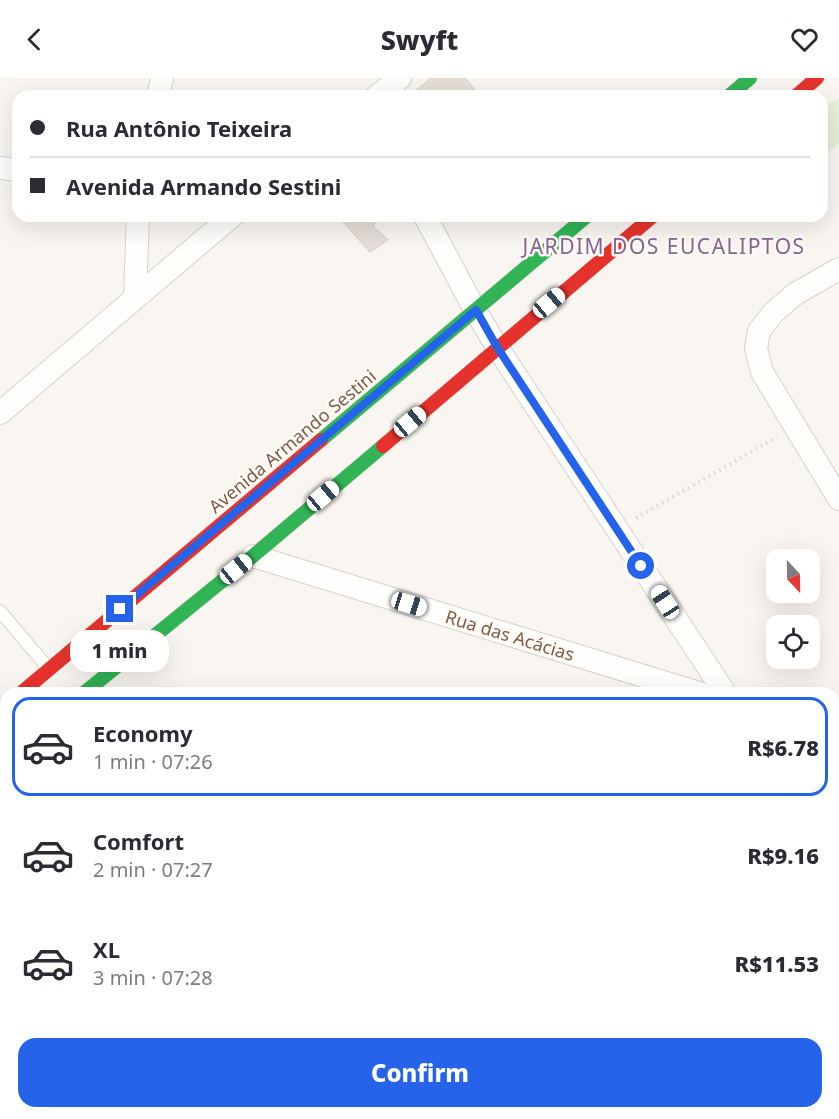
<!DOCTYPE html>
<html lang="en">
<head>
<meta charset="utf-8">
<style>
  :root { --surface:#fff; --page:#f7f7f7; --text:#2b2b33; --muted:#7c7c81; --line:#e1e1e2; --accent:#2563eb }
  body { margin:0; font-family:"Noto Sans",sans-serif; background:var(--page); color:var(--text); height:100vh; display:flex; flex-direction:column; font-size:22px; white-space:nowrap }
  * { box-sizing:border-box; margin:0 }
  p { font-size:20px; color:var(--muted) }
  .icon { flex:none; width:33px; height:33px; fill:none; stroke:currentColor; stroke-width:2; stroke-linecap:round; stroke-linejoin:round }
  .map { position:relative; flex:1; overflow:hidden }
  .side { position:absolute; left:0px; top:609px; width:840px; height:432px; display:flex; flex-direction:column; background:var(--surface); border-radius:18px 18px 0 0; box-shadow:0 6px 24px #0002 }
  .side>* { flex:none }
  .banner { position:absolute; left:12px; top:12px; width:816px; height:132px; border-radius:18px; box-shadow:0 6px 24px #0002; display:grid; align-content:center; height:132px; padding:0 18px; background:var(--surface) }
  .needle { width:39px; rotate:158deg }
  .controls { position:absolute; left:766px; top:471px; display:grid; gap:12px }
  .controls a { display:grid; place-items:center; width:54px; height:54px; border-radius:12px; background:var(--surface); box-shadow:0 6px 24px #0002; font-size:30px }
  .end { position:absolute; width:27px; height:27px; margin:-14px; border:8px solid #2563eb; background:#fff; box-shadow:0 0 0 3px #fff }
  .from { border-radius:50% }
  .bubble { position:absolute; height:42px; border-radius:18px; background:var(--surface); box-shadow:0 6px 24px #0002; font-size:20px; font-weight:800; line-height:42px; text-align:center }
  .car { position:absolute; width:18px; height:36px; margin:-18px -9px; border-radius:8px; box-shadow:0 0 4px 2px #0007; background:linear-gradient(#fff 24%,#345 0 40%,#fff 0 76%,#345 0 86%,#fff 0) }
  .banner b { display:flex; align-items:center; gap:21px; height:57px; font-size:22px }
  .banner b+b { border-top:2px solid var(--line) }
  .banner i { width:15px; height:15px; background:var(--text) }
  ul { padding:10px 0 0; list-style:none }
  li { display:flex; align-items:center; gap:18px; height:99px; margin:0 12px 9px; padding:0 6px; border:3px solid transparent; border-radius:18px }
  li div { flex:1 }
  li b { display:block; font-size:22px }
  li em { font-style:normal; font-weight:800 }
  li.on { border-color:var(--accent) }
  li>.icon { width:54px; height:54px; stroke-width:1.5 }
  .action { display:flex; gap:12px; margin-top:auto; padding:12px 18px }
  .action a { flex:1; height:69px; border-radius:18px; background:var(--accent); color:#fff; font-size:24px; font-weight:800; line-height:69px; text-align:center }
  header { display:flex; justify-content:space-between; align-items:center; height:78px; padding:0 18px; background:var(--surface); font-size:27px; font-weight:800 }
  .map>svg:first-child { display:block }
  .green { fill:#e7f0db }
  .building { fill:#e6ded7; stroke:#e2d8d2; stroke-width:1.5 }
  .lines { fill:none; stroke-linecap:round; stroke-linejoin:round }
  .lane-casing { stroke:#d7d1cb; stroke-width:14 }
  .street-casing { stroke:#d7d1cb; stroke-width:24 }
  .fast-casing { stroke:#d9d2cb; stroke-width:15 }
  .jam-casing { stroke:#d9d2cb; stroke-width:15 }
  .path { stroke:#dcd5d0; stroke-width:4; stroke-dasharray:1.5 4.5; stroke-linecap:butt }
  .lane { stroke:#fefefd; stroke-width:12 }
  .street { stroke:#fefefd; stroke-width:22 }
  .fast { stroke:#30b455; stroke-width:14 }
  .jam { stroke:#e5322d; stroke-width:14 }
  .route { stroke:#2563eb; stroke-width:8 }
  .labels { text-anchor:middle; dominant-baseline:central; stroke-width:5; stroke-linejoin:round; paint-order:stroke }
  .street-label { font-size:18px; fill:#7a5c4d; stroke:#fffaf3 }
  .quarter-label { font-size:21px; letter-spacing:1.5px; fill:#846695; stroke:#fffaf3 }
</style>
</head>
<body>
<header><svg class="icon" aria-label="back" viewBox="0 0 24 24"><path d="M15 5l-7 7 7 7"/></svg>Swyft<svg class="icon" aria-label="heart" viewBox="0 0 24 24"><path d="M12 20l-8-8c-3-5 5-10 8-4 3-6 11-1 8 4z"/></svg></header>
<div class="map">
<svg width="839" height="1041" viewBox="0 0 839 1041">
  <rect width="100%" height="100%" fill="#f9f5f0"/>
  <!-- green -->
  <g class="green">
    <polygon points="839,21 839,66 822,79 822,28"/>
    <polygon points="6,813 6,916 0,921 0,818"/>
  </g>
  <!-- building -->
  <g class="building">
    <polygon points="431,0 465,0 474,11 465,18 410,18"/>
    <polygon points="338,138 372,138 378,142 373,148 388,162 370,174"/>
  </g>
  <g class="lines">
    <defs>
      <polyline id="lane" points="0,533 48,590"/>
      <g id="street">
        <polyline points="158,18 162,0"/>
        <polyline points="377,18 400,0"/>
        <polyline points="0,90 18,92"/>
        <polyline points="425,138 475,232 497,269 725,615"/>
        <polyline points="839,191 795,216 773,235 759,253 756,270 762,294 839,421"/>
        <polyline points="135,219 138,138"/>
        <polyline points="0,335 232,138"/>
        <polyline points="253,478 699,615"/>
        <polyline points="834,675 839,678"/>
        <polyline points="834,749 839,747"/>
        <polyline points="834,885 839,887"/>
        <polyline points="0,954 6,948"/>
        <polyline points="203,1041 209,1035"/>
      </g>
      <g id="fast">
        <polyline points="729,18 750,0"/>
        <polyline points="321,362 587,138"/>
        <polyline points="84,615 253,478 383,368"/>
        <polyline points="0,683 6,679"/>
      </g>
      <g id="jam">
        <polyline points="796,18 817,0"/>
        <polyline points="383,368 653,138"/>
        <polyline points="21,615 321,362"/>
      </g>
    </defs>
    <!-- lane casing -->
    <use href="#lane" class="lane-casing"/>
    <!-- street casing -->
    <use href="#street" class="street-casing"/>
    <!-- fast casing -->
    <use href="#fast" class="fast-casing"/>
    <!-- jam casing -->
    <use href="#jam" class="jam-casing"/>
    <!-- path -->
    <polyline class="path" points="636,440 777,359"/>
    <!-- lane -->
    <use href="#lane" class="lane"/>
    <!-- street -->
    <use href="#street" class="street"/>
    <!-- fast -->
    <use href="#fast" class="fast"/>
    <!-- jam -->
    <use href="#jam" class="jam"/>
  </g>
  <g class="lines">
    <!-- route -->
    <polyline class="route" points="120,531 476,232 497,269 641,488"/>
  </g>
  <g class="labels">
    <!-- street labels -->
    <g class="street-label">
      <text transform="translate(292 363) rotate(-40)">Avenida Armando Sestini</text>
      <text transform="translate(510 557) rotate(17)">Rua das Acácias</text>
    </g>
    <!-- quarter labels -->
    <g class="quarter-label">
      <text x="664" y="168">JARDIM DOS EUCALIPTOS</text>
    </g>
  </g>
</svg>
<div class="controls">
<a><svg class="needle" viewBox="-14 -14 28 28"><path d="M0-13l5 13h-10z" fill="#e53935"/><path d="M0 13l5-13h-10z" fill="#7c7c81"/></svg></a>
<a><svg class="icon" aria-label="locate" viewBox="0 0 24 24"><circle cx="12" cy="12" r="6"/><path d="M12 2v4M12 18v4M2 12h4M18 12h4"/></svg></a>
</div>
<i class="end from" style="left:641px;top:488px"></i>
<i class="end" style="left:120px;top:531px"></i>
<div class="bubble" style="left:70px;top:552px;width:99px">1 min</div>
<i class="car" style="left:549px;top:225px;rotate:50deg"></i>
<i class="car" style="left:410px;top:344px;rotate:50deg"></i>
<i class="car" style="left:323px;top:418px;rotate:50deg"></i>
<i class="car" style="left:236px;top:491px;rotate:51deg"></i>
<i class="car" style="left:665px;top:524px;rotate:327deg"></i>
<i class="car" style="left:409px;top:526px;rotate:107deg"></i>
<div class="banner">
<b><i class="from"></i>Rua Antônio Teixeira</b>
<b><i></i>Avenida Armando Sestini</b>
</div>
<section class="side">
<ul>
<li class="on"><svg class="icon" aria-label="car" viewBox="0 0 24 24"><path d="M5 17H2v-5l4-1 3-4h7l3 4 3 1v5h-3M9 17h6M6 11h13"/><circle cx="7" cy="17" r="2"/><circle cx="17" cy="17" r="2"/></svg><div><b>Economy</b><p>1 min · 07:26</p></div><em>R$6.78</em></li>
<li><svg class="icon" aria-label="car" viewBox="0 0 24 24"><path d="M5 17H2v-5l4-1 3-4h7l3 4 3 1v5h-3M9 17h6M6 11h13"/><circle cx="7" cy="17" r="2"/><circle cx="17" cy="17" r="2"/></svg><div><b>Comfort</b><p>2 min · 07:27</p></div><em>R$9.16</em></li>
<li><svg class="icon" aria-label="car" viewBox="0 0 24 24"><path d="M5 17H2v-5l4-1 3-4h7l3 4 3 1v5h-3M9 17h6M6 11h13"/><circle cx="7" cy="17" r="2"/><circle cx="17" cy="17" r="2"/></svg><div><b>XL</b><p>3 min · 07:28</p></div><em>R$11.53</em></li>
</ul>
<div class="action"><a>Confirm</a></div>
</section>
</div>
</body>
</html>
